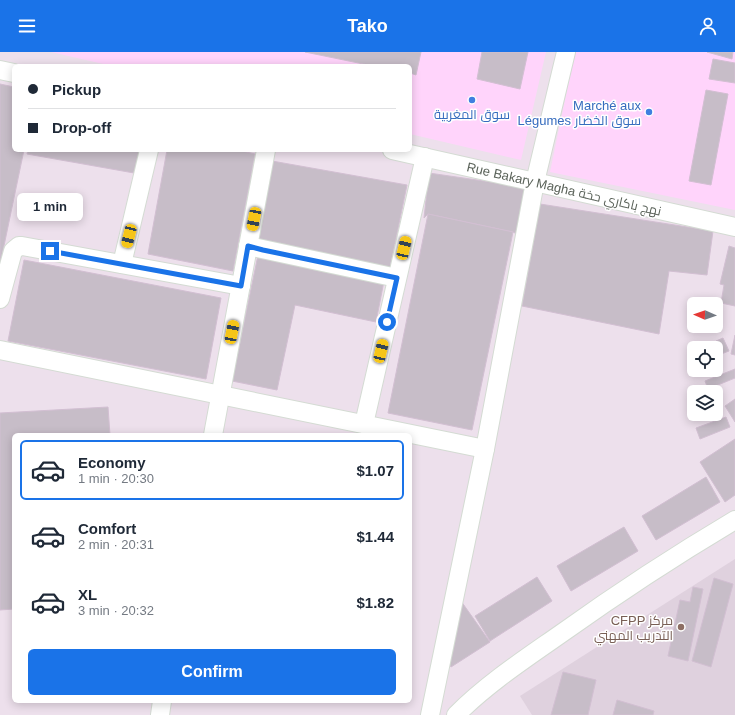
<!DOCTYPE html>
<html lang="en">
<head>
<meta charset="utf-8">
<style>
  :root { --surface:#fff; --page:#f6f6f7; --text:#1f2937; --muted:#747a83; --line:#e0e1e3; --accent:#1a73e8 }
  body { margin:0; font-family:Helvetica,Cairo,sans-serif; background:var(--page); color:var(--text); height:100vh; display:flex; flex-direction:column; font-size:15px; white-space:nowrap }
  * { box-sizing:border-box; margin:0 }
  p { font-size:13px; color:var(--muted) }
  .icon { flex:none; width:22px; height:22px; fill:none; stroke:currentColor; stroke-width:2; stroke-linecap:round; stroke-linejoin:round }
  .map { position:relative; flex:1; overflow:hidden }
  .panel { position:absolute; left:12px; top:381px; width:400px; height:270px; display:flex; flex-direction:column; background:var(--surface); border-radius:6px; box-shadow:0 2px 10px #0003 }
  .panel>* { flex:none }
  .top-card { position:absolute; left:12px; top:12px; width:400px; height:88px; border-radius:6px; box-shadow:0 2px 10px #0003; display:grid; align-content:center; height:88px; padding:0 16px; background:var(--surface) }
  .needle { width:26px; rotate:272deg }
  .tools { position:absolute; left:687px; top:245px; display:grid; gap:8px }
  .tools a { display:grid; place-items:center; width:36px; height:36px; border-radius:6px; background:var(--surface); box-shadow:0 2px 10px #0003; font-size:20px }
  .end { position:absolute; width:18px; height:18px; margin:-9px; border:5px solid #1a73e8; background:#fff; box-shadow:0 0 0 2px #fff }
  .from { border-radius:50% }
  .bubble { position:absolute; height:28px; border-radius:6px; background:var(--surface); box-shadow:0 2px 10px #0003; font-size:13px; font-weight:700; line-height:28px; text-align:center }
  .car { position:absolute; width:12px; height:24px; margin:-12px -6px; border-radius:5px; box-shadow:0 0 3px 1px #0007; background:linear-gradient(#f5c518 24%,#345 0 40%,#f5c518 0 76%,#345 0 86%,#f5c518 0) }
  .top-card b { display:flex; align-items:center; gap:14px; height:38px; font-size:15px }
  .top-card b+b { border-top:1px solid var(--line) }
  .top-card i { width:10px; height:10px; background:var(--text) }
  ul { padding:7px 0 0; list-style:none }
  li { display:flex; align-items:center; gap:12px; height:60px; margin:0 8px 6px; padding:0 8px; border:2px solid transparent; border-radius:6px }
  li div { flex:1 }
  li b { display:block; font-size:15px }
  li em { font-style:normal; font-weight:700 }
  li.current { border-color:var(--accent) }
  li>.icon { width:36px; height:36px; stroke-width:1.5 }
  .primary-button { display:flex; gap:8px; margin-top:auto; padding:8px 16px }
  .primary-button a { flex:1; height:46px; border-radius:6px; background:var(--accent); color:#fff; font-size:16px; font-weight:700; line-height:46px; text-align:center }
  header { display:flex; justify-content:space-between; align-items:center; height:52px; padding:0 16px; background:var(--accent); color:#fff; font-size:18px; font-weight:700 }
  .map>svg:first-child { display:block }
  .commercial { fill:#ffd4fb }
  .education { fill:#dfd1de }
  .building { fill:#c7bdc8; stroke:#d2bfd2 }
  .lines { fill:none; stroke-linecap:round; stroke-linejoin:round }
  .minor-casing { stroke:#d4dbd3; stroke-width:20 }
  .minor { stroke:#fff; stroke-width:18 }
  .route { stroke:#1a73e8; stroke-width:5 }
  .shop-dot { fill:#3f7fe0; stroke:#fff; stroke-width:1.5 }
  .education-dot { fill:#8d6e63; stroke:#fff; stroke-width:1.5 }
  .labels { text-anchor:middle; dominant-baseline:central; stroke-width:3; stroke-linejoin:round; paint-order:stroke }
  .shop-label { font-size:13px; fill:#366cbe; stroke:#fff; text-anchor:end }
  .street-label { font-size:13px; fill:#5a6259; stroke:#fff }
  .education-label { font-size:13px; fill:#785e54; stroke:#fff; text-anchor:end }
</style>
</head>
<body>
<header><svg class="icon" aria-label="menu" viewBox="0 0 24 24"><path d="M4 6h16M4 12h16M4 18h16"/></svg>Tako<svg class="icon" aria-label="person" viewBox="0 0 24 24"><circle cx="12" cy="8" r="4"/><path d="M4 21q1-7 8-7t8 7"/></svg></header>
<div class="map">
<svg width="735" height="663" viewBox="0 0 735 663">
  <rect width="100%" height="100%" fill="#ede0ec"/>
  <!-- commercial -->
  <g class="commercial">
    <polygon points="51,0 546,0 521,108 410,82 410,14 112,14"/>
    <polygon points="575,0 735,0 735,158 550,120"/>
  </g>
  <!-- education -->
  <polygon class="education" points="735,507 735,663 532,663 520,644"/>
  <!-- building -->
  <g class="building">
    <polygon points="305,0 421,0 416,23 410,21 410,14 373,14"/>
    <polygon points="482,0 528,0 520,37 477,27"/>
    <polygon points="707,0 733,0 732,7"/>
    <polygon points="713,7 735,11 735,31 709,27"/>
    <polygon points="0,32 14,35 14,98 24,98 0,213"/>
    <polygon points="706,38 728,42 711,133 689,129"/>
    <polygon points="28,98 140,98 134,121 27,102"/>
    <polygon points="167,98 238,98 255,102 233,219 148,202"/>
    <polygon points="272,109 407,133 390,216 257,188"/>
    <polygon points="429,121 525,135 519,183 513,180 428,162 424,166"/>
    <polygon points="540,152 713,179 707,223 669,219 659,282 522,254"/>
    <polygon points="428,162 513,180 472,378 388,361"/>
    <polygon points="729,194 735,196 735,254 721,251 724,233 720,232"/>
    <polygon points="258,203 384,229 376,270 295,253 277,338 232,329"/>
    <polygon points="24,208 221,246 206,327 8,289"/>
    <polygon points="735,283 735,303 731,302"/>
    <polygon points="723,286 729,299 721,302 716,289"/>
    <polygon points="735,317 735,326 708,337 705,329"/>
    <polygon points="735,347 735,370 725,354"/>
    <polygon points="108,355 110,383 14,383 14,557 0,558 0,361"/>
    <polygon points="726,365 730,375 700,387 696,376"/>
    <polygon points="735,387 735,443 725,450 700,410"/>
    <polygon points="706,425 720,450 656,488 642,464"/>
    <polygon points="624,475 638,499 571,539 557,514"/>
    <polygon points="537,525 552,549 490,589 475,564"/>
    <polygon points="714,526 733,532 711,615 692,609"/>
    <polygon points="693,535 703,537 688,609 668,604 680,548 690,550"/>
    <polygon points="461,549 490,590 451,615 447,609"/>
    <polygon points="563,620 596,628 588,663 551,663"/>
    <polygon points="617,648 654,659 653,663 613,663"/>
  </g>
  <g class="lines">
    <defs>
      <g id="minor">
        <polyline points="0,18 14,21"/>
        <polyline points="392,98 735,175"/>
        <polyline points="248,194 397,226"/>
        <polyline points="122,212 149,98"/>
        <polyline points="0,247 13,199 19,194 22,194 241,234"/>
        <polyline points="0,298 485,397"/>
        <polyline points="364,372 425,105"/>
        <polyline points="213,383 266,98"/>
        <polyline points="160,663 162,649"/>
        <polyline points="430,663 485,397 535,130 566,0"/>
        <path d="M456,663c32,-32 69,-56 106,-82 56,-40 114,-78 173,-113"/>
      </g>
    </defs>
    <!-- minor casing -->
    <use href="#minor" class="minor-casing"/>
    <!-- minor -->
    <use href="#minor" class="minor"/>
  </g>
  <g class="lines">
    <!-- route -->
    <polyline class="route" points="50,199 241,234 248,194 263,198 397,226 387,270"/>
  </g>
  <!-- markers -->
  <g class="shop-dot">
    <circle cx="472" cy="48" r="4"/>
    <circle cx="649" cy="60" r="4"/>
  </g>
  <circle class="education-dot" cx="681" cy="575" r="4"/>
  <g class="labels">
    <!-- shop labels -->
    <g class="shop-label">
      <text x="641" y="53">Marché aux<tspan x="641" dy="15">Légumes سوق الخضار</tspan></text>
      <text x="472" y="62" text-anchor="middle">سوق المغربية</text>
    </g>
    <!-- street labels -->
    <g class="street-label">
      <text transform="translate(564 137) rotate(13)">Rue Bakary Magha نهج باكاري حخة</text>
    </g>
    <!-- education labels -->
    <g class="education-label">
      <text x="673" y="568">CFPP مركز<tspan x="673" dy="15">التدريب المهني</tspan></text>
    </g>
  </g>
</svg>
<div class="tools">
<a><svg class="needle" viewBox="-14 -14 28 28"><path d="M0-13l5 13h-10z" fill="#e53935"/><path d="M0 13l5-13h-10z" fill="#747a83"/></svg></a>
<a><svg class="icon" aria-label="locate" viewBox="0 0 24 24"><circle cx="12" cy="12" r="6"/><path d="M12 2v4M12 18v4M2 12h4M18 12h4"/></svg></a>
<a><svg class="icon" aria-label="layers" viewBox="0 0 24 24"><path d="M12 4l9 5-9 5-9-5zM3 14l9 5 9-5"/></svg></a>
</div>
<i class="end from" style="left:387px;top:270px"></i>
<i class="end" style="left:50px;top:199px"></i>
<div class="bubble" style="left:17px;top:141px;width:66px">1 min</div>
<i class="car" style="left:254px;top:167px;rotate:191deg"></i>
<i class="car" style="left:129px;top:184px;rotate:194deg"></i>
<i class="car" style="left:404px;top:196px;rotate:13deg"></i>
<i class="car" style="left:232px;top:280px;rotate:11deg"></i>
<i class="car" style="left:381px;top:299px;rotate:13deg"></i>
<div class="top-card">
<b><i class="from"></i>Pickup</b>
<b><i></i>Drop-off</b>
</div>
<section class="panel">
<ul>
<li class="current"><svg class="icon" aria-label="car" viewBox="0 0 24 24"><path d="M5 17H2v-5l4-1 3-4h7l3 4 3 1v5h-3M9 17h6M6 11h13"/><circle cx="7" cy="17" r="2"/><circle cx="17" cy="17" r="2"/></svg><div><b>Economy</b><p>1 min · 20:30</p></div><em>$1.07</em></li>
<li><svg class="icon" aria-label="car" viewBox="0 0 24 24"><path d="M5 17H2v-5l4-1 3-4h7l3 4 3 1v5h-3M9 17h6M6 11h13"/><circle cx="7" cy="17" r="2"/><circle cx="17" cy="17" r="2"/></svg><div><b>Comfort</b><p>2 min · 20:31</p></div><em>$1.44</em></li>
<li><svg class="icon" aria-label="car" viewBox="0 0 24 24"><path d="M5 17H2v-5l4-1 3-4h7l3 4 3 1v5h-3M9 17h6M6 11h13"/><circle cx="7" cy="17" r="2"/><circle cx="17" cy="17" r="2"/></svg><div><b>XL</b><p>3 min · 20:32</p></div><em>$1.82</em></li>
</ul>
<div class="primary-button"><a>Confirm</a></div>
</section>
</div>
</body>
</html>
